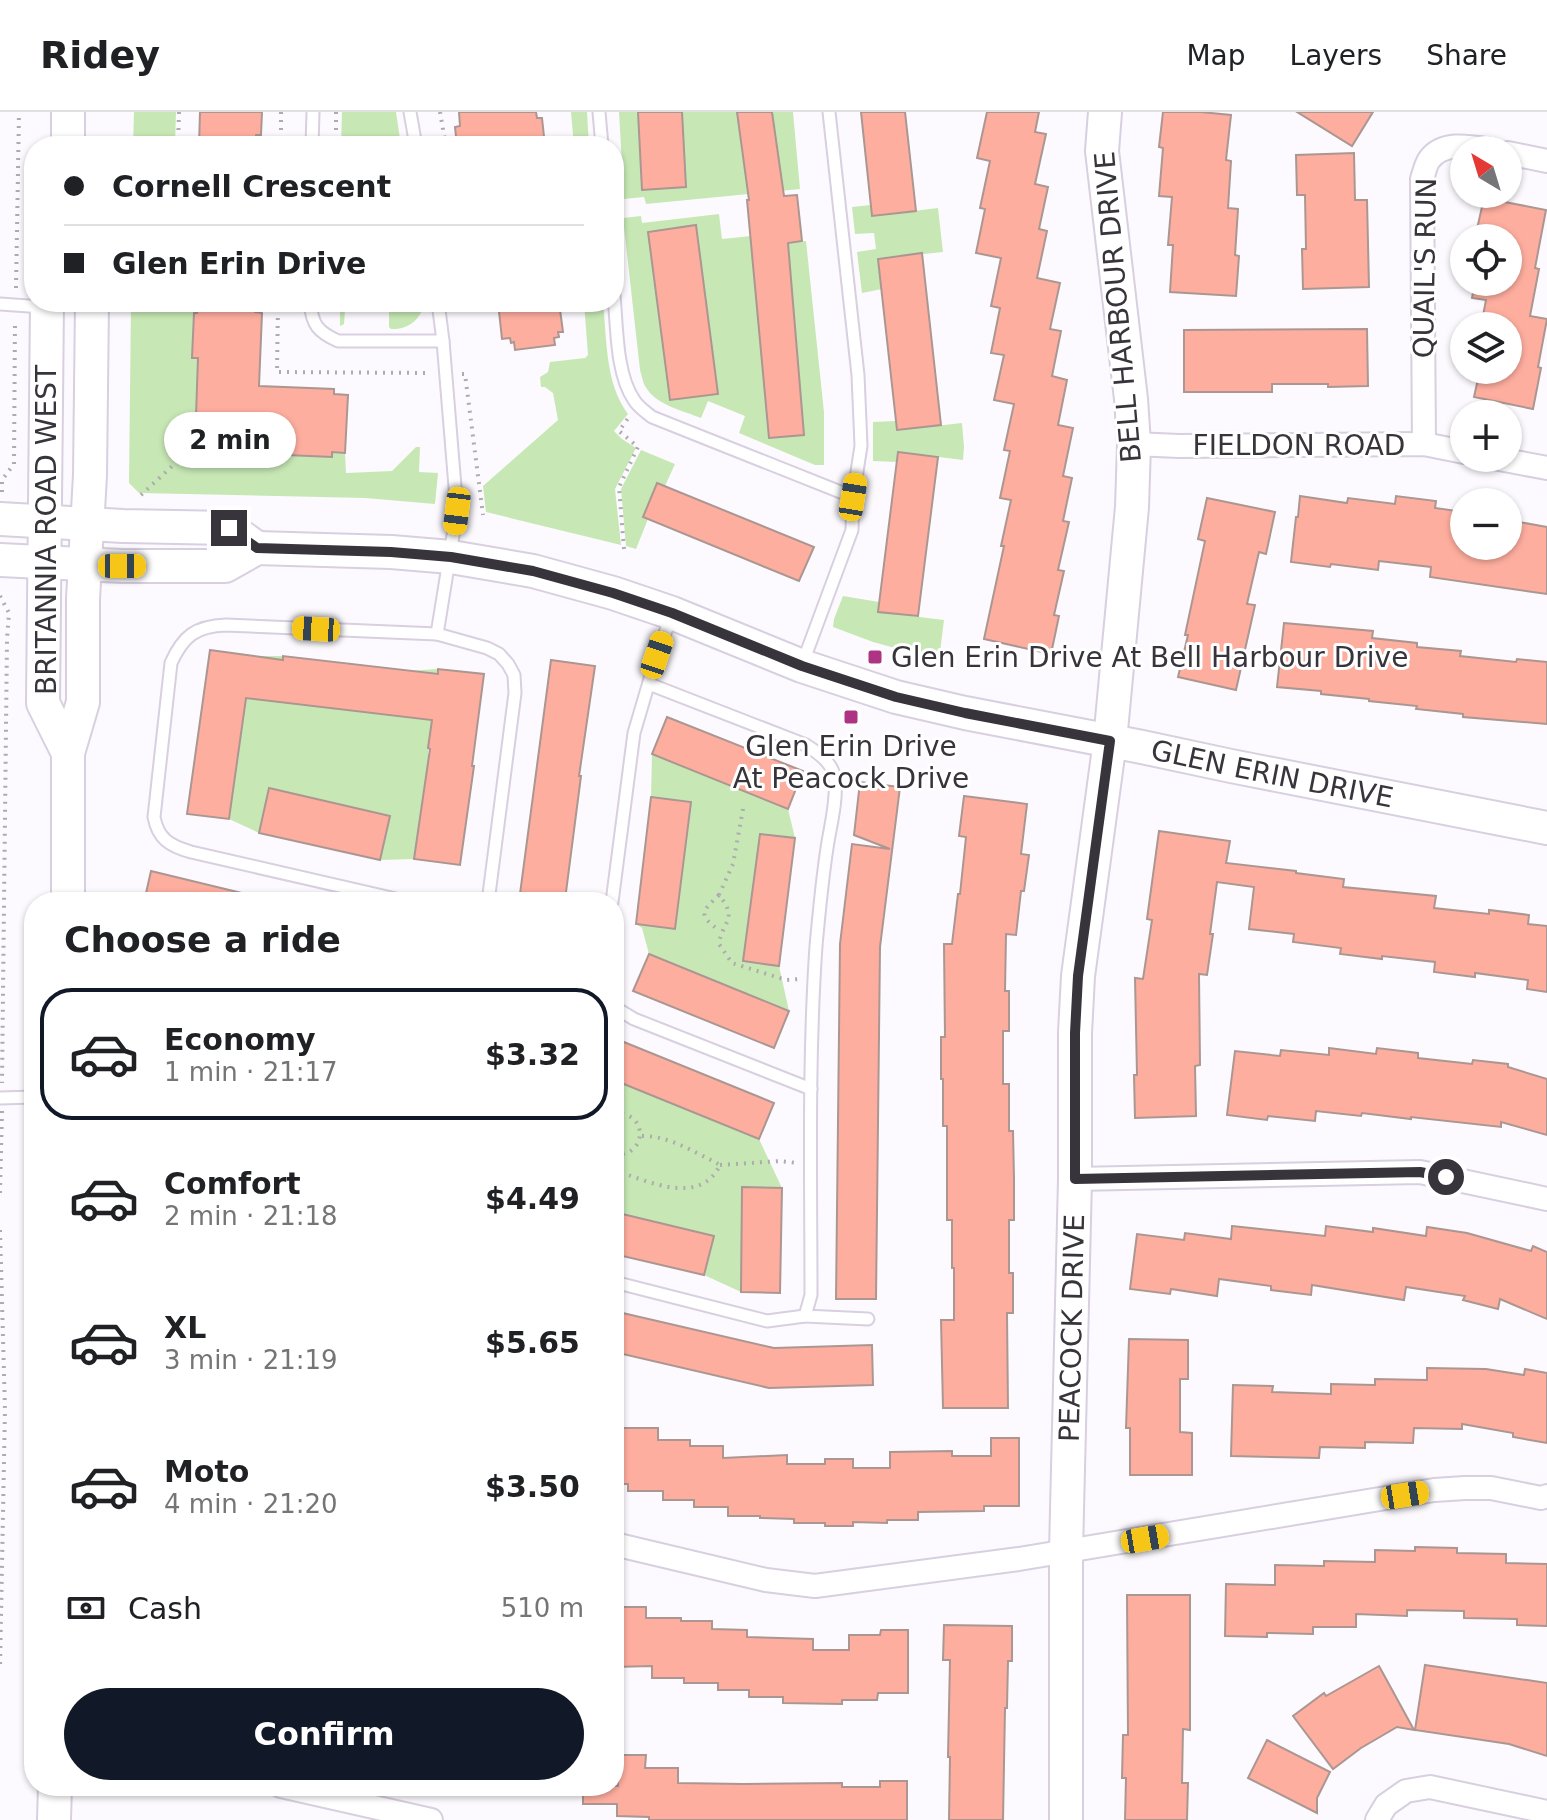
<!DOCTYPE html>
<html lang="en">
<head>
<meta charset="utf-8">
<style>
  :root { --surface:#fff; --page:#f2f2f2; --text:#202124; --muted:#757577; --line:#e0e0e0; --accent:#111827 }
  body { margin:0; font-family:"DejaVu Sans",sans-serif; background:var(--page); color:var(--text); height:100vh; display:flex; flex-direction:column; font-size:30px; white-space:nowrap }
  * { box-sizing:border-box; margin:0 }
  p { font-size:26px; color:var(--muted) }
  .icon { flex:none; width:44px; height:44px; fill:none; stroke:currentColor; stroke-width:2; stroke-linecap:round; stroke-linejoin:round }
  .map { position:relative; flex:1; overflow:hidden }
  .drawer { position:absolute; left:24px; top:780px; width:600px; height:904px; display:flex; flex-direction:column; background:var(--surface); border-radius:32px; box-shadow:0 2px 6px #0004 }
  .drawer>* { flex:none }
  .hud { position:absolute; left:24px; top:24px; width:600px; height:176px; border-radius:32px; box-shadow:0 2px 6px #0004; display:grid; align-content:center; height:176px; padding:0 40px; background:var(--surface) }
  .needle { width:52px; rotate:322deg }
  .fabs { position:absolute; left:1450px; top:24px; display:grid; gap:16px }
  .fabs a { display:grid; place-items:center; width:72px; height:72px; border-radius:50%; background:var(--surface); box-shadow:0 2px 6px #0004; font-size:40px }
  .end { position:absolute; width:36px; height:36px; margin:-18px; border:10px solid #38343b; background:#fff; box-shadow:0 0 0 4px #fff }
  .from { border-radius:50% }
  .bubble { position:absolute; height:56px; border-radius:28px; background:var(--surface); box-shadow:0 2px 6px #0004; font-size:26px; font-weight:700; line-height:56px; text-align:center }
  .car { position:absolute; width:24px; height:48px; margin:-24px -12px; border-radius:10px; box-shadow:0 0 6px 2px #0007; background:linear-gradient(#f5c518 24%,#345 0 40%,#f5c518 0 76%,#345 0 86%,#f5c518 0) }
  .hud b { display:flex; align-items:center; gap:28px; height:76px; font-size:30px }
  .hud b+b { border-top:2px solid var(--line) }
  .hud i { width:20px; height:20px; background:var(--text) }
  ul { padding:0; list-style:none }
  li { display:flex; align-items:center; gap:24px; height:132px; margin:0 16px 12px; padding:0 24px; border:4px solid transparent; border-radius:32px }
  li div { flex:1 }
  li b { display:block; font-size:30px }
  li em { font-style:normal; font-weight:700 }
  li.active { border-color:var(--accent) }
  li>.icon { width:72px; height:72px; stroke-width:1.5 }
  h2 { padding:0 40px; font-size:36px; line-height:96px }
  .pay { display:flex; align-items:center; gap:20px; height:88px; padding:0 40px; font-size:30px }
  .pay p { margin-inline-start:auto }
  .action { display:flex; gap:16px; margin-top:auto; padding:16px 40px }
  .action a { flex:1; height:92px; border-radius:48px; background:var(--accent); color:#fff; font-size:32px; font-weight:700; line-height:92px; text-align:center }
  header { display:flex; align-items:center; gap:48px; box-sizing:border-box; height:112px; padding:0 40px; background:var(--surface); border-bottom:2px solid var(--line) }
  header strong { font-size:38px }
  nav { display:flex; gap:44px; margin-inline-start:auto; font-size:28px }
  .map>svg:first-child { display:block }
  .green { fill:#c7e8b5 }
  .building { fill:#feae9f; stroke:#ab9692; stroke-width:2 }
  .lines { fill:none; stroke-linecap:round; stroke-linejoin:round }
  .lane-casing { stroke:#d8cfe0; stroke-width:15 }
  .street-casing { stroke:#d8cfe0; stroke-width:26 }
  .secondary-casing { stroke:#d8cfe0; stroke-width:36 }
  .path { stroke:#aeabb0; stroke-width:4; stroke-dasharray:2 6; stroke-linecap:butt }
  .lane { stroke:#fff; stroke-width:11 }
  .street { stroke:#fff; stroke-width:22 }
  .secondary { stroke:#fff; stroke-width:32 }
  .route { stroke:#38343b; stroke-width:10 }
  .poi-dot { fill:#af3384; stroke:#fff; stroke-width:3 }
  .labels { text-anchor:middle; dominant-baseline:central; stroke-width:6; stroke-linejoin:round; paint-order:stroke }
  .street-label { font-size:28px; fill:#38343b; stroke:#fff }
  .poi-label { font-size:28px; fill:#38343b; stroke:#fff; text-anchor:start }
</style>
</head>
<body>
<header>
<strong>Ridey</strong>
<nav><a>Map</a><a>Layers</a><a>Share</a></nav>
</header>
<div class="map">
<svg width="1547" height="1708" viewBox="0 0 1547 1708">
  <rect width="100%" height="100%" fill="#fcfafe"/>
  <!-- green -->
  <g class="green">
    <polygon points="134,0 176,0 175,34 133,34"/>
    <polygon points="342,0 396,0 401,34 341,34"/>
    <polygon points="571,0 587,0 589,34 574,34"/>
    <polygon points="619,0 793,0 800,77 646,92 644,85 624,87"/>
    <polygon points="871,93 873,104 938,96 943,140 878,147 882,177 862,181 857,140 876,137 874,121 855,122 852,95"/>
    <path d="M719,102l3,25 29,-3 2,11 53,-6 18,171v53h-9l-76,-32 6,-17 -37,-15 -7,17c-17,-7 -44,-13 -54,-29 -4,-5 -5,-12 -7,-19l-17,-152 18,-2 1,7z"/>
    <polygon points="131,190 198,190 197,201 194,201 192,245 198,246 196,303 227,337 288,339 288,343 332,345 332,340 345,341 346,361 392,359 416,335 420,335 419,360 438,361 435,392 365,386 139,381 129,371"/>
    <path d="M340,190h85c-4,17 -16,28 -34,27l-2,-2v-16l-44,-1 -1,14 -4,2z"/>
    <path d="M584,190h19c4,38 2,81 25,112l-14,17 8,8 14,9 -21,41 6,56 -135,-33 -3,-26 75,-66 -5,-27 -8,-6h-4l-1,-10 8,-5 2,-10 35,-4 3,-3z"/>
    <polygon points="896,309 898,318 962,311 964,335 963,348 899,340 897,350 873,349 873,310"/>
    <polygon points="641,338 675,352 665,374 657,371 648,407 636,437 626,434 621,377"/>
    <polygon points="843,484 879,490 879,500 944,508 939,548 873,530 833,515 834,507"/>
    <polygon points="252,544 283,544 278,589 406,559 438,557 428,640 428,648 414,747 380,748 390,704 270,676 259,721 229,707"/>
    <polygon points="652,642 788,697 795,726 760,722 743,849 779,854 789,899 649,842 642,816 636,812 674,816 691,690 651,685"/>
    <polygon points="614,968 759,1027 782,1076 742,1076 741,1180 704,1163 713,1124 616,1101 614,1108"/>
  </g>
  <!-- building -->
  <g class="building">
    <polygon points="200,0 262,0 261,23 256,23 256,34 199,34"/>
    <polygon points="459,0 536,0 537,6 542,6 545,34 457,34 455,15 460,14"/>
    <polygon points="638,0 682,0 686,75 642,78"/>
    <polygon points="737,0 772,0 784,84 797,83 802,129 788,131 804,323 769,326 747,88 749,88"/>
    <polygon points="861,0 905,0 916,99 872,104"/>
    <polygon points="987,0 1039,0 1035,20 1046,22 1035,72 1048,75 1039,117 1047,119 1037,166 1060,171 1050,217 1061,219 1052,264 1067,268 1058,313 1073,316 1063,364 1072,366 1063,409 1069,410 1058,458 1064,459 1054,503 1059,504 1051,542 984,527 1004,434 1001,434 1011,388 1000,386 1010,339 1004,338 1014,292 994,288 1004,243 991,241 1000,196 991,194 1001,146 976,141 985,97 980,96 990,49 977,46"/>
    <polygon points="1163,0 1201,0 1231,3 1226,48 1231,49 1228,96 1238,97 1235,143 1239,144 1236,184 1170,180 1173,133 1168,133 1172,85 1159,84 1163,36 1159,35"/>
    <polygon points="1297,0 1373,0 1352,34"/>
    <polygon points="1354,41 1355,88 1367,88 1369,175 1303,177 1302,137 1306,137 1305,83 1297,83 1296,43"/>
    <polygon points="1484,86 1546,98 1535,156 1539,157 1530,204 1547,207 1538,255 1541,256 1533,297 1474,285 1480,258 1508,258 1508,214 1481,214 1486,188 1472,186 1475,170 1508,170 1508,126 1475,126"/>
    <polygon points="696,113 718,282 670,288 648,120"/>
    <polygon points="922,141 941,313 897,318 878,147"/>
    <polygon points="198,190 256,190 255,200 262,201 259,274 334,277 334,282 348,283 345,341 332,340 332,345 287,343 288,339 227,337 196,304 198,246 192,246 194,201 197,201"/>
    <polygon points="498,190 559,190 563,220 558,220 559,225 554,226 555,233 515,238 514,230 511,231 510,226 502,227"/>
    <polygon points="1367,217 1368,274 1328,275 1328,272 1272,272 1272,280 1184,280 1184,218"/>
    <polygon points="898,340 938,345 918,504 878,500"/>
    <polygon points="657,371 814,435 799,469 643,405"/>
    <polygon points="1300,384 1347,391 1348,386 1395,392 1396,384 1436,389 1435,396 1464,400 1464,434 1508,434 1508,408 1547,415 1547,482 1430,465 1431,455 1379,449 1378,458 1331,452 1330,455 1291,450 1296,405 1298,405"/>
    <polygon points="1207,386 1275,400 1266,442 1259,440 1247,492 1255,493 1236,578 1178,565 1188,523 1185,523 1205,429 1198,427"/>
    <polygon points="1284,511 1373,519 1372,526 1417,531 1417,535 1461,539 1460,544 1516,550 1517,547 1547,550 1547,612 1463,605 1463,602 1416,597 1417,594 1369,589 1369,587 1321,582 1321,579 1277,575"/>
    <polygon points="210,538 283,548 283,544 438,562 438,557 484,562 472,654 474,654 460,753 414,747 430,637 428,636 432,608 246,586 229,707 187,702"/>
    <polygon points="551,548 595,554 579,664 581,664 565,788 520,782"/>
    <polygon points="667,605 803,659 788,697 652,642"/>
    <polygon points="860,670 900,675 880,835 876,1187 836,1187 840,832 852,732 890,737 854,723"/>
    <polygon points="269,676 390,704 380,748 259,721"/>
    <polygon points="964,684 1027,692 1021,742 1029,743 1024,779 1021,779 1016,823 1006,822 1005,879 1009,879 1009,919 1003,919 1003,972 1009,972 1009,1019 1013,1019 1014,1067 1014,1108 1009,1108 1009,1161 1013,1161 1013,1201 1007,1201 1008,1296 943,1296 941,1208 954,1208 954,1156 952,1156 952,1108 947,1108 947,1014 943,1014 943,967 941,967 941,925 945,925 944,832 952,832 958,782 960,782 966,725 959,724"/>
    <polygon points="651,685 691,690 675,817 636,812"/>
    <polygon points="1159,719 1230,729 1226,751 1296,759 1296,761 1344,767 1343,775 1436,784 1434,796 1489,802 1489,798 1529,803 1528,812 1547,814 1547,880 1527,877 1528,868 1475,861 1475,865 1434,860 1435,850 1382,844 1382,847 1340,842 1341,836 1293,830 1294,822 1249,817 1254,775 1217,770 1210,822 1213,822 1207,863 1199,862 1200,953 1195,954 1196,1004 1135,1006 1134,963 1137,963 1135,866 1143,867 1152,808 1147,807"/>
    <polygon points="760,722 795,726 779,854 743,849"/>
    <polygon points="151,759 250,783 249,790 144,790"/>
    <polygon points="649,842 789,899 774,936 633,879"/>
    <polygon points="614,926 774,991 759,1027 614,968"/>
    <polygon points="1329,936 1376,942 1377,936 1418,941 1418,946 1472,952 1473,948 1508,952 1508,955 1547,967 1547,1023 1501,1010 1501,1015 1411,1005 1411,1007 1362,1001 1361,1004 1316,999 1315,1009 1268,1004 1267,1008 1227,1003 1235,939 1280,944 1281,938 1329,943"/>
    <polygon points="742,1075 782,1076 780,1181 741,1180"/>
    <polygon points="614,1100 714,1124 704,1163 614,1142"/>
    <polygon points="1232,1114 1325,1124 1326,1114 1373,1120 1373,1116 1426,1124 1427,1115 1467,1121 1531,1139 1533,1134 1547,1140 1547,1207 1500,1187 1498,1197 1463,1188 1465,1184 1406,1175 1404,1188 1312,1173 1311,1183 1271,1178 1271,1174 1219,1167 1217,1184 1171,1177 1170,1182 1130,1177 1137,1122 1184,1128 1185,1121 1231,1127"/>
    <polygon points="614,1199 774,1236 872,1233 873,1273 769,1276 614,1240"/>
    <polygon points="1129,1227 1188,1228 1188,1267 1180,1267 1180,1320 1192,1321 1192,1363 1130,1363 1130,1316 1126,1316"/>
    <polygon points="1427,1256 1486,1257 1524,1263 1525,1257 1547,1261 1547,1331 1513,1325 1513,1321 1462,1312 1462,1317 1414,1316 1413,1331 1365,1330 1365,1336 1320,1335 1319,1346 1231,1344 1233,1273 1273,1274 1272,1280 1331,1282 1331,1272 1375,1273 1375,1267 1427,1268"/>
    <polygon points="614,1316 658,1316 658,1328 690,1328 690,1334 723,1334 723,1346 787,1343 787,1352 825,1352 825,1347 853,1347 853,1356 890,1356 890,1340 952,1339 952,1344 991,1344 991,1326 1019,1326 1019,1394 984,1394 984,1399 918,1400 918,1408 887,1408 887,1411 853,1410 853,1414 825,1414 825,1411 794,1411 794,1407 760,1406 760,1404 728,1404 728,1395 694,1395 694,1388 663,1388 663,1379 628,1379 628,1372 614,1372"/>
    <polygon points="1415,1435 1457,1436 1457,1441 1506,1442 1506,1451 1547,1452 1547,1514 1517,1513 1517,1507 1464,1506 1464,1499 1407,1498 1407,1504 1356,1502 1356,1515 1313,1515 1313,1522 1267,1521 1267,1525 1225,1524 1226,1472 1275,1473 1275,1453 1324,1454 1324,1449 1375,1450 1375,1438 1415,1439"/>
    <polygon points="1127,1483 1190,1483 1190,1618 1183,1617 1182,1671 1188,1671 1187,1708 1125,1708 1126,1666 1122,1666 1123,1623 1128,1623"/>
    <polygon points="614,1495 646,1495 646,1506 681,1506 681,1509 712,1509 712,1517 747,1518 747,1525 813,1527 813,1538 849,1538 849,1523 880,1523 881,1518 908,1518 908,1581 878,1581 877,1588 842,1588 842,1592 783,1591 783,1585 749,1585 749,1578 718,1578 718,1571 684,1571 684,1566 652,1566 652,1554 614,1555"/>
    <polygon points="944,1513 1012,1514 1012,1549 1008,1549 1007,1596 1005,1596 1003,1708 949,1708 950,1645 948,1645 950,1548 943,1548"/>
    <polygon points="1425,1553 1547,1571 1547,1644 1509,1632 1415,1618"/>
    <polygon points="1379,1554 1414,1618 1397,1615 1361,1636 1333,1657 1293,1604 1324,1581 1326,1584"/>
    <polygon points="1267,1628 1330,1660 1317,1686 1317,1701 1248,1666"/>
    <polygon points="618,1643 646,1643 645,1656 678,1656 678,1671 743,1672 842,1671 842,1675 880,1675 880,1669 907,1669 907,1708 649,1708 649,1705 617,1704 617,1692 583,1692 583,1674 618,1674"/>
  </g>
  <g class="lines">
    <defs>
      <g id="lane">
        <polyline points="410,0 416,34"/>
        <polyline points="599,0 602,34"/>
        <polyline points="312,34 313,0"/>
        <path d="M614,183c3,32 2,79 20,105 4,7 12,12 18,17l201,80"/>
        <path d="M310,190c2,23 8,30 28,39h105"/>
        <polyline points="0,192 43,195"/>
        <polyline points="437,522 457,399 443,229 438,190"/>
        <polyline points="803,550 852,418 853,385 861,334 858,263 829,0"/>
        <path d="M409,790l-218,-50c-21,-6 -33,-13 -37,-35l17,-154c12,-27 25,-37 55,-38l211,9 50,14 12,6 9,10 6,11 1,18 -27,209"/>
        <polyline points="612,790 634,621 657,543 672,502"/>
        <polyline points="614,895 634,907 811,977"/>
        <polyline points="0,986 34,985"/>
        <path d="M614,1170l153,39 38,-5 6,-21c0,-116 -3,-233 5,-349 3,-33 6,-65 11,-98 3,-21 10,-45 8,-67 -1,-17 -15,-27 -29,-36l-157,-61"/>
        <polyline points="805,1204 868,1207"/>
      </g>
      <g id="street">
        <polyline points="1508,41 1547,49"/>
        <polyline points="1134,332 1179,334 1424,332 1464,340"/>
        <path d="M1424,332l-2,-265c2,-6 4,-15 7,-19 14,-20 43,-13 63,-10"/>
        <polyline points="1494,346 1547,356"/>
        <polyline points="1075,1067 1420,1060 1547,1087"/>
        <polyline points="614,1432 766,1468 815,1474 1019,1447 1434,1378 1465,1376 1491,1376 1541,1386 1547,1384"/>
        <polyline points="281,1674 431,1708"/>
        <polyline points="1377,1708 1386,1693 1406,1679 1430,1675 1547,1700"/>
      </g>
      <g id="secondary">
        <polyline points="68,34 68,0"/>
        <polyline points="47,190 43,591 68,641"/>
        <polyline points="0,407 123,414 229,416 257,436"/>
        <path id="s1" d="M0,448l122,6h103l32,-18 134,4 60,5 82,14 80,22 59,20 130,53 94,31 69,16 177,34 89,19 316,62"/>
        <polyline points="68,790 68,641 83,590 83,487 90,363 92,190"/>
        <polyline points="54,1708 55,1674"/>
        <path id="s2" d="M1066,1708v-268l9,-373v-146l3,-57 32,-235 22,-234 2,-63 -3,-45 -29,-248 3,-39"/>
      </g>
    </defs>
    <!-- lane casing -->
    <use href="#lane" class="lane-casing"/>
    <!-- street casing -->
    <use href="#street" class="street-casing"/>
    <!-- secondary casing -->
    <use href="#secondary" class="secondary-casing"/>
    <!-- path -->
    <g class="path">
      <polyline points="440,0 446,34"/>
      <polyline points="178,34 179,0"/>
      <polyline points="281,34 281,0"/>
      <polyline points="336,34 336,0"/>
      <polyline points="16,176 19,0"/>
      <polyline points="278,190 277,260 430,261"/>
      <polyline points="334,200 334,190"/>
      <polyline points="462,262 465,262 483,403"/>
      <polyline points="2,380 2,368 14,352 15,209"/>
      <polyline points="141,383 210,319"/>
      <polyline points="624,437 619,375 638,335 619,319 629,305"/>
      <polyline points="0,484 9,501 7,527 2,971"/>
      <path d="M743,697l-10,55 -14,31c20,25 3,26 0,49l13,19 54,17 14,-1"/>
      <path d="M719,783c-18,17 -21,20 1,36"/>
      <path d="M614,1002c35,-4 34,44 0,40"/>
      <polyline points="720,1053 780,1049 797,1051"/>
      <path d="M614,1058c33,11 86,37 106,-5l-5,-3c-23,-11 -48,-27 -75,-26"/>
      <polyline points="0,1081 2,999"/>
      <polyline points="0,1118 5,1297 0,1556"/>
    </g>
    <!-- lane -->
    <use href="#lane" class="lane"/>
    <!-- street -->
    <use href="#street" class="street"/>
    <!-- secondary -->
    <use href="#secondary" class="secondary"/>
  </g>
  <g class="lines">
    <!-- route -->
    <polyline class="route" points="229,416 257,436 391,440 451,445 533,459 613,481 672,501 802,554 896,585 965,601 1110,629 1078,864 1075,921 1075,1067 1420,1060 1446,1065"/>
  </g>
  <!-- markers -->
  <g class="poi-dot">
    <rect x="867" y="537" width="16" height="16" rx="4"/>
    <rect x="843" y="597" width="16" height="16" rx="4"/>
  </g>
  <g class="labels">
    <!-- street labels -->
    <g class="street-label">
      <text transform="translate(1425 156) rotate(-89)">QUAIL'S RUN</text>
      <text transform="translate(1118 195) rotate(-95)">BELL HARBOUR DRIVE</text>
      <text x="1299" y="333">FIELDON ROAD</text>
      <text transform="translate(46 418) rotate(-90)">BRITANNIA ROAD WEST</text>
      <text stroke="none"><textPath href="#s1" startOffset="1308">GLEN ERIN DRIVE</textPath></text>
      <text stroke="none"><textPath href="#s2" startOffset="492">PEACOCK DRIVE</textPath></text>
    </g>
    <!-- poi labels -->
    <g class="poi-label">
      <text x="891" y="545">Glen Erin Drive At Bell Harbour Drive</text>
      <text x="851" y="634" text-anchor="middle">Glen Erin Drive<tspan x="851" dy="32">At Peacock Drive</tspan></text>
    </g>
  </g>
</svg>
<div class="fabs">
<a><svg class="needle" viewBox="-14 -14 28 28"><path d="M0-13l5 13h-10z" fill="#e53935"/><path d="M0 13l5-13h-10z" fill="#757577"/></svg></a>
<a><svg class="icon" aria-label="locate" viewBox="0 0 24 24"><circle cx="12" cy="12" r="6"/><path d="M12 2v4M12 18v4M2 12h4M18 12h4"/></svg></a>
<a><svg class="icon" aria-label="layers" viewBox="0 0 24 24"><path d="M12 4l9 5-9 5-9-5zM3 14l9 5 9-5"/></svg></a>
<a>+</a>
<a>−</a>
</div>
<i class="end from" style="left:1446px;top:1065px"></i>
<i class="end" style="left:229px;top:416px"></i>
<div class="bubble" style="left:164px;top:300px;width:132px">2 min</div>
<i class="car" style="left:853px;top:385px;rotate:9deg"></i>
<i class="car" style="left:457px;top:399px;rotate:187deg"></i>
<i class="car" style="left:122px;top:454px;rotate:90deg"></i>
<i class="car" style="left:316px;top:517px;rotate:273deg"></i>
<i class="car" style="left:657px;top:543px;rotate:19deg"></i>
<i class="car" style="left:1405px;top:1383px;rotate:81deg"></i>
<i class="car" style="left:1145px;top:1427px;rotate:80deg"></i>
<div class="hud">
<b><i class="from"></i>Cornell Crescent</b>
<b><i></i>Glen Erin Drive</b>
</div>
<section class="drawer">
<h2>Choose a ride</h2>
<ul>
<li class="active"><svg class="icon" aria-label="car" viewBox="0 0 24 24"><path d="M5 17H2v-5l4-1 3-4h7l3 4 3 1v5h-3M9 17h6M6 11h13"/><circle cx="7" cy="17" r="2"/><circle cx="17" cy="17" r="2"/></svg><div><b>Economy</b><p>1 min · 21:17</p></div><em>$3.32</em></li>
<li><svg class="icon" aria-label="car" viewBox="0 0 24 24"><path d="M5 17H2v-5l4-1 3-4h7l3 4 3 1v5h-3M9 17h6M6 11h13"/><circle cx="7" cy="17" r="2"/><circle cx="17" cy="17" r="2"/></svg><div><b>Comfort</b><p>2 min · 21:18</p></div><em>$4.49</em></li>
<li><svg class="icon" aria-label="car" viewBox="0 0 24 24"><path d="M5 17H2v-5l4-1 3-4h7l3 4 3 1v5h-3M9 17h6M6 11h13"/><circle cx="7" cy="17" r="2"/><circle cx="17" cy="17" r="2"/></svg><div><b>XL</b><p>3 min · 21:19</p></div><em>$5.65</em></li>
<li><svg class="icon" aria-label="car" viewBox="0 0 24 24"><path d="M5 17H2v-5l4-1 3-4h7l3 4 3 1v5h-3M9 17h6M6 11h13"/><circle cx="7" cy="17" r="2"/><circle cx="17" cy="17" r="2"/></svg><div><b>Moto</b><p>4 min · 21:20</p></div><em>$3.50</em></li>
</ul>
<div class="pay"><svg class="icon" aria-label="cash" viewBox="0 0 24 24"><path d="M3 7h18v10H3z"/><circle cx="12" cy="12" r="2"/></svg>Cash<p>510 m</p></div>
<div class="action"><a>Confirm</a></div>
</section>
</div>
</body>
</html>
